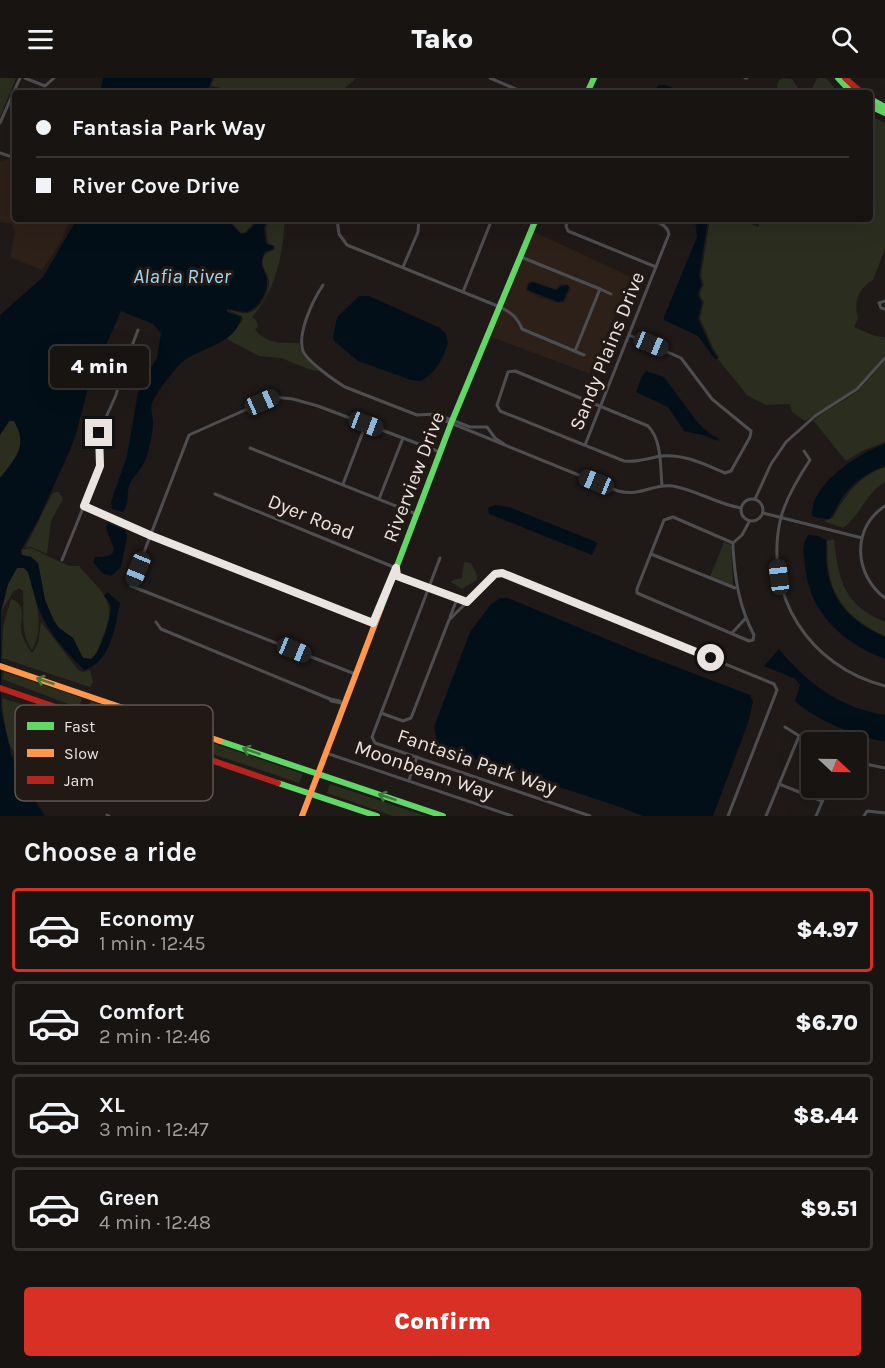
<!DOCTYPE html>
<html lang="en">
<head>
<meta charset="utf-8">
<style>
  :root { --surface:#171412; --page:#201d1b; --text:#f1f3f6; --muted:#9e9e9f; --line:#363332; --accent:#d93025 }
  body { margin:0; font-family:Karla,sans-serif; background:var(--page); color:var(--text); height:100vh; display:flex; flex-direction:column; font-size:22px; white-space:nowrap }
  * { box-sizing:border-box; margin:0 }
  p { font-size:20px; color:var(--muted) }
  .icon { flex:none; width:33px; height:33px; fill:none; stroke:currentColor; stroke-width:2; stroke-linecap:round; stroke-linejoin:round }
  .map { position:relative; height:738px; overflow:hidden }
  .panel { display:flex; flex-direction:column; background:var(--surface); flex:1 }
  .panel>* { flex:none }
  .top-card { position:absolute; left:12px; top:12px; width:861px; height:132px; border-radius:6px; box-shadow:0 6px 24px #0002,0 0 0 2px var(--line); display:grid; align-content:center; height:132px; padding:0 24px; background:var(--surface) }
  .needle { width:39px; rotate:112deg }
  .controls { position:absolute; left:801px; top:654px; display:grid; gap:12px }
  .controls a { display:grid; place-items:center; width:66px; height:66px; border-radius:6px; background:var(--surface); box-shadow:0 6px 24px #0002,0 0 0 2px var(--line); font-size:30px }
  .end { position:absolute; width:27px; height:27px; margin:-14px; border:8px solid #eae4e1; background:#111; box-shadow:0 0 0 3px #111 }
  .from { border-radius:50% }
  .bubble { position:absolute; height:42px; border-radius:6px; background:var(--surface); box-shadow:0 6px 24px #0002,0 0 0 2px var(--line); font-size:20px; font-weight:800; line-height:42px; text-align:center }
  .car { position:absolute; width:18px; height:36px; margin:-18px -9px; border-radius:8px; box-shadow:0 0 4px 2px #0007; background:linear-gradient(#222 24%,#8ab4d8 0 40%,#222 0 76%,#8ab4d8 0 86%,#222 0) }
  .top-card b { display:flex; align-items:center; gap:21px; height:57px; font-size:22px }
  .top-card b+b { border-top:2px solid var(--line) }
  .top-card i { width:15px; height:15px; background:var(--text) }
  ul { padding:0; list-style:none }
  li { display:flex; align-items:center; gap:18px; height:84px; margin:0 12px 9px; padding:0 12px; border:3px solid var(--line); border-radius:6px }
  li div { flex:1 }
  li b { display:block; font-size:22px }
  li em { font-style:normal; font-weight:800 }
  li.current { border-color:var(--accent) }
  li>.icon { width:54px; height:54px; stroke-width:1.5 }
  h2 { padding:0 24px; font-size:27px; line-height:72px }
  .button { display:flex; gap:12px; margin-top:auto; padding:12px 24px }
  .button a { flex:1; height:69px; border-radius:6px; background:var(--accent); color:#fff; font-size:24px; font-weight:800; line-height:69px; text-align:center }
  header { display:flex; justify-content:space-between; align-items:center; height:78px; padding:0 24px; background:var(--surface); font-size:27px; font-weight:800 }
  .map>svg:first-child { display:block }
  .built { fill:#2d2019; fill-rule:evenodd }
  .green { fill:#2b2e1f }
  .water { fill:#030f18 }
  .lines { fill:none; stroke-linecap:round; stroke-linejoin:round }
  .street { stroke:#4e4d50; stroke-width:3 }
  .fast { stroke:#63d668; stroke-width:6 }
  .slow { stroke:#ff974d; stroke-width:6 }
  .jam { stroke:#b3261e; stroke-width:6 }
  .oneway { stroke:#42783e }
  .route { stroke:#eae4e1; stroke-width:8 }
  .labels { text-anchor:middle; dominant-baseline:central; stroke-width:6; stroke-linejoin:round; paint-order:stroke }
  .street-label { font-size:20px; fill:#eae4e1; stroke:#221915 }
  .water-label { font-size:21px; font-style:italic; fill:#9ed7f6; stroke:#221915 }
  .key { fill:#221915; stroke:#5e5652; stroke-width:1.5 }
  .key-label { font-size:16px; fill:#eae4e1 }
</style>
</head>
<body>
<header><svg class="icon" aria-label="menu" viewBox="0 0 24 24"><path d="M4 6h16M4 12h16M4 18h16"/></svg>Tako<svg class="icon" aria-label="search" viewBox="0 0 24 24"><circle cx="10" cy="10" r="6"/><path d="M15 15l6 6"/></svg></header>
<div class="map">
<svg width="885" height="738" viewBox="0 0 885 738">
  <rect width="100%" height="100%" fill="#1f1a18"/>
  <!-- built -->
  <g class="built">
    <polygon points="10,81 15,82 15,141 71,141 62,162 42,192 10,179 15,154 12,146 0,144 0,83"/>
    <path d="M532,153l99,46 -41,97 -99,-37zM532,203l24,8 4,-5h7l4,5 -7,13 -6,1 -20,-6 -12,-7 1,-7z"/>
  </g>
  <!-- green -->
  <g class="green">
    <polygon points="0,0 16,0 0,39"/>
    <path d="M214,0h142c-3,3 -8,8 -11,10 -15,8 -50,6 -65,0 -21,11 -47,2 -69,-2z"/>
    <polygon points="784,0 792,1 801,15 779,15 777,8 779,2"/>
    <polygon points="817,0 826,0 839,15 810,15"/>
    <path d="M870,38l15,7v126l-12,31c-14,7 -20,23 -15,38l-4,9 18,8 13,3v18l-29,32 -51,33 -13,-9 -2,-8 -24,1 -19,-10 -29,-36 1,-2 -6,-9 -13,-30 4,-16c-5,-7 -5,-10 0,-17l-3,-9 9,-57h30l18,8 3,-8h109z"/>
    <polygon points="228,141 258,141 245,154 241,155"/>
    <path d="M269,141h16c-2,35 -9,71 -33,98l4,3 2,6 -3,4c14,15 26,13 44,13 4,18 10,16 21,28l-9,-1 -30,-12 -22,-2 -32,-17 16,-19 -1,-4 -14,-6c6,1 14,4 20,3 12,-3 21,-19 21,-31 0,-8 -8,-14 -6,-23 1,-6 6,-7 11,-9l1,-4 -7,-3 -2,-15z"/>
    <polygon points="885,283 885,364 862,373 846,383 813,342 858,313"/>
    <path d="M10,342l4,1c14,26 2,37 -14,57v-43z"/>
    <path d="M885,389v15c-19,11 -25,34 -42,46l-19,-7 9,-3c13,-24 25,-41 52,-51z"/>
    <polygon points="56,414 59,414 63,421 51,443 47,476 31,469 25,470 52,416"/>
    <path d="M834,461c4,40 10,67 51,83v14c-31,-14 -54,-35 -57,-71 -1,-8 0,-16 -1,-24z"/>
    <polygon points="724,464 731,467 733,508 710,499"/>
    <path d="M31,470l38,18h10c24,29 40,33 23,73 -3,7 -4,16 -11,20l-8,-1 -10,-20 -14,-10 -5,-7 -9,-21 -7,-37 -7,-6 -9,-2 -1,-5z"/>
    <polygon points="464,484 471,485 476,495 477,502 462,511 451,504 453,502 462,500"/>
    <path d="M17,490h7l4,4c7,26 18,53 4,78 -12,-17 -8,-38 -9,-59l-4,-3 -6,4 -12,20 7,-28z"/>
    <path d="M11,521c15,5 10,17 10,30 1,9 5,15 10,23h2l5,-9 3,-21 37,48 5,2 7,-2 3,12 -3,5 -88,-29 1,-31z"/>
    <polygon points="4,594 82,620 79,630 2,601"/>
    <path d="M2,620l83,26c-2,6 -5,13 -6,19 0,5 3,9 3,14 0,16 -14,29 -29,23l-1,-19c-11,1 -23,2 -33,-3 -12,-7 -17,-48 -17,-60z"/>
    <polygon points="90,624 90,623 303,696 299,705 91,635"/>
    <polygon points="330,706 426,738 393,738 327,715"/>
  </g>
  <!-- water -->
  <g class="water">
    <polygon points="103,0 212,0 207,15 100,15"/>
    <polygon points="659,7 665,7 686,15 651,15"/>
    <path d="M77,141h149l15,15 5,-1 14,-14h7l-3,9 2,16 7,2v3l-8,3c-9,16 3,18 2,31 0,11 -10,27 -21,29 -6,0 -14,-3 -19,-3v3l14,5c-4,27 -43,31 -60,46 -7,7 -27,32 -29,41 -2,5 1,12 1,18 0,11 -4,30 -9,41 -4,8 -12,15 -15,23 -3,11 1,15 -6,26l-11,-3 -1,-7 16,-46 12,-69 18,-29 4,-25 -8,-9 -32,-13 -32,73 -13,50 -6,16 -32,70 -17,30 1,5 9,2 7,6 7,37 9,21 5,7 14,10 10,20 8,1c9,-6 19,-38 20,-50 0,-5 -4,-9 -7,-13l3,-4 13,11c-5,24 -9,59 -36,67 -14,-14 -30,-31 -39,-48 -9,-15 -12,-33 -17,-50l-4,-4h-7l-9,16 -7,28v97l10,45 11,27 23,35h-45v-338c15,-19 29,-33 14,-57h-5l-9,14v-120l43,-38z"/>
    <path d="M695,141h13l-9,57 3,9c-5,7 -5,10 0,17l-4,17 13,29 7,10 -3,1 -17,-23 -34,-16v-3l33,-80z"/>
    <polygon points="532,204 556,212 561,208 568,207 569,210 563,223 558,224 530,213 527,211 529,206"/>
    <path d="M359,218h10l9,4 62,28 6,6 2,9c-5,16 -12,29 -27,38l-10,-1 -53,-19 -24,-20 -1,-4 4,-20z"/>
    <polygon points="646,293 664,299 698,345 709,355 719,361 718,363 703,357 684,353 668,329 636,314 642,298"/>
    <path d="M885,366v22c-17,6 -33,17 -43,32 -5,7 -7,15 -13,21l-11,-1 -6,-2c-3,-31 48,-64 73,-72z"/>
    <polygon points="495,427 509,429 596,464 597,466 592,477 489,436 488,430"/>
    <path d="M108,445l18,8 1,6 -6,30 -10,9 -9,-3 -9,-11 2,-5c31,0 15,-12 11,-30z"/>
    <path d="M808,457l10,1 8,4c1,9 -1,19 1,28 5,36 27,55 58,69v22c-42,-16 -75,-45 -80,-92 -1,-10 -4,-23 3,-32z"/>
    <polygon points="501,520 508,520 640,575 750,617 753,624 748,645 713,738 643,738 617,728 438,669 434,649 470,554 491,526"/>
    <path d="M779,571c28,34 61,59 106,66v26c-26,-2 -71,-22 -90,-40l5,-16 -5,-6 -31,-13z"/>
  </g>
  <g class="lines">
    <!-- street -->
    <g class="street">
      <polyline points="25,0 45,8 54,0"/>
      <polyline points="490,0 525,15"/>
      <polyline points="745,0 747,0"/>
      <polyline points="0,45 20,0"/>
      <polyline points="0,75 15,80"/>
      <path d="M337,141l2,15 8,11 153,62c12,6 17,10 22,22l62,26"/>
      <polyline points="568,141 566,148 568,153 656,189"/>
      <polyline points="521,179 600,211"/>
      <polyline points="403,189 418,154 419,141"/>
      <path d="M323,207c-10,15 -26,48 -20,66 4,10 32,30 42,36l72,28 19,-1 34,13h17l8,11 9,6"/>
      <polyline points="463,214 492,141"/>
      <polyline points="885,223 879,225 881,230 885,231"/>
      <path d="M629,257l52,23 31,41 39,32 -1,6 -19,34 -6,2c-21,-9 -40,-19 -64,-17 -12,2 -24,7 -37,5l-124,-50 -3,-6 11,-33 7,-1 133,55c14,14 12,40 14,59"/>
      <polyline points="575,273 600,211 611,216"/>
      <path d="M431,337l187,76c23,6 35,-8 55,-5 23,4 44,18 68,22"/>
      <path d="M585,367l84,-211c-2,-10 -12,-12 -21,-15"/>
      <polyline points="250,370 416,436"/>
      <path d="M804,373l6,9c-12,18 -23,36 -29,57 -19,78 29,150 104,169"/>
      <polyline points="343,406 366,346"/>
      <polyline points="215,416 396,490 397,498 467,524 495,496 502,495 774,606 777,612 728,738"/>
      <circle cx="752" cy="432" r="11"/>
      <polyline points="379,421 403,360"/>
      <polyline points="755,421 771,386 786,364 815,338 857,311 885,280"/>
      <polyline points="84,428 373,545"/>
      <path d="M885,428c-34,22 -31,69 0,92"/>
      <polyline points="763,435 862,460"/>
      <path d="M733,465l-60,-26 -9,3 -27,69v4l112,48 4,-1 1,-5c-15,-28 -19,-56 -21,-87v-5l9,-8 7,-13"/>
      <polyline points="651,476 735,510"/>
      <polyline points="440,480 372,659 375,665 590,738"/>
      <polyline points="62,482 100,388 99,355 116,317 122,294 138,252"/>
      <polyline points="450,539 457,521"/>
      <polyline points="156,544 161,551 330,621 340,623 341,625"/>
      <polyline points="732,555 745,541"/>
      <polyline points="355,596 131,508 189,357 274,319 293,321 318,328 440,374"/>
      <polyline points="330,621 331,623 341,625"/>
      <polyline points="381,635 403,643 411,640 449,542 467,524"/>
      <polyline points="785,649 812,666"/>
      <polyline points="326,675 512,738"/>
      <polyline points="856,684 885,690"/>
      <polyline points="409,702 417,679"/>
      <polyline points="779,706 822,723"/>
      <polyline points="107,737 109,738"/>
      <polyline points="766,738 799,658"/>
      <polyline points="816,738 828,710"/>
      <polyline points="864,738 867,733 885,735"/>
    </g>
    <!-- fast -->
    <g class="fast">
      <polyline points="838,0 852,15"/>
      <polyline points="587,15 594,0"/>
      <polyline points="870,21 885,29"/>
      <polyline points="870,28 885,35"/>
      <polyline points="381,530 452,343 536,141"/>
      <polyline points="220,663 443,738"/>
      <polyline points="278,705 377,738"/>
    </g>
    <!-- slow -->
    <g class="slow">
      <polyline points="0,588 220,663"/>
      <polyline points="302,738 381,530"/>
    </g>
    <!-- jam -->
    <g class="jam">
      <polyline points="845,0 862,15"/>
      <polyline points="0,610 278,705"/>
    </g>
  </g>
  <!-- one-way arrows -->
  <defs><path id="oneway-shaft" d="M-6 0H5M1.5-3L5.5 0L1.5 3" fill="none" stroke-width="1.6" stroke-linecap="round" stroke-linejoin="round" transform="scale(1.5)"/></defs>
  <g class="oneway">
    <use href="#oneway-shaft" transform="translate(45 603) rotate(-161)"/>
    <use href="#oneway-shaft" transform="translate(251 673) rotate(-161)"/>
    <use href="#oneway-shaft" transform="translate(387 719) rotate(-161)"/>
  </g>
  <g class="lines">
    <!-- route -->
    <polyline class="route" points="99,355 100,388 84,428 152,458 373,545 396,490 397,498 467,524 495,496 502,495 711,580"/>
  </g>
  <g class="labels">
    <!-- street labels -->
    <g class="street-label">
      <text transform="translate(607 273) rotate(-68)">Sandy Plains Drive</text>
      <text transform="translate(414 399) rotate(-69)">Riverview Drive</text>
      <text transform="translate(311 439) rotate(22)">Dyer Road</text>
      <text transform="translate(477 684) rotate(19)">Fantasia Park Way</text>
      <text transform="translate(424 692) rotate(19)">Moonbeam Way</text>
    </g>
    <!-- water labels -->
    <g class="water-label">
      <text x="182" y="198">Alafia River</text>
    </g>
  </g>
  <!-- legend -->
  <rect x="15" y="627" width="198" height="96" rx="9" class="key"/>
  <rect x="27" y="644" width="27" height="8" fill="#63d668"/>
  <rect x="27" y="671" width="27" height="8" fill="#ff974d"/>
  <rect x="27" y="698" width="27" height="8" fill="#b3261e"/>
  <g class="key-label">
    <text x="64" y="654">Fast</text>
    <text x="64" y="681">Slow</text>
    <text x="64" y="708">Jam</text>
  </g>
</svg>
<div class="controls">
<a><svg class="needle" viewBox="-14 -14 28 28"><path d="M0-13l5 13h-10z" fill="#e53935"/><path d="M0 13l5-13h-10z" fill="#9e9e9f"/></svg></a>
</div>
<i class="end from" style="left:711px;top:580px"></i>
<i class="end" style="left:99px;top:355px"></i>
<div class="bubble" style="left:50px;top:268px;width:99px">4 min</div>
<i class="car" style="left:651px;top:266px;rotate:112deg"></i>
<i class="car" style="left:262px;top:324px;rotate:66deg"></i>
<i class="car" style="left:366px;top:346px;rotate:111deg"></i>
<i class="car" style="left:596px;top:404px;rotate:292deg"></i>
<i class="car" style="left:138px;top:491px;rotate:202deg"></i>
<i class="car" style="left:779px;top:499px;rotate:353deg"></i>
<i class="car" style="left:294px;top:572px;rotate:112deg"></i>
<div class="top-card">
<b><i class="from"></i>Fantasia Park Way</b>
<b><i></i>River Cove Drive</b>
</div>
</div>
<section class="panel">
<h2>Choose a ride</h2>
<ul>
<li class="current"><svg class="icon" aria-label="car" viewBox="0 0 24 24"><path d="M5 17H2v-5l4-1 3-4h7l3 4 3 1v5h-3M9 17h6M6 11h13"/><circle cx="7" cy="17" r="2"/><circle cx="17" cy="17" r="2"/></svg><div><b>Economy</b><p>1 min · 12:45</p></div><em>$4.97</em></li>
<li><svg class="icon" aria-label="car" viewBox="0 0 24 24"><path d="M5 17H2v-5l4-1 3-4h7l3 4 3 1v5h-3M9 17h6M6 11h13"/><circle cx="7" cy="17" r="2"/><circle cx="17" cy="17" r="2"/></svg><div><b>Comfort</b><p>2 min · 12:46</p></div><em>$6.70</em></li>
<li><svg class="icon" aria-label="car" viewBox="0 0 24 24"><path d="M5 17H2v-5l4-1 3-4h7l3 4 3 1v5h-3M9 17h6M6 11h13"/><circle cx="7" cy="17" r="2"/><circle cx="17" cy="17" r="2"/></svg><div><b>XL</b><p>3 min · 12:47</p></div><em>$8.44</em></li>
<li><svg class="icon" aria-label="car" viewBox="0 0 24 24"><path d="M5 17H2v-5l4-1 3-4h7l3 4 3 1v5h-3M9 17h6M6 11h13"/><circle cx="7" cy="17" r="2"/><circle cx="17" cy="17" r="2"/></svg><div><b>Green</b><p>4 min · 12:48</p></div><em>$9.51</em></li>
</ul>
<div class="button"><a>Confirm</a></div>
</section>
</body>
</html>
